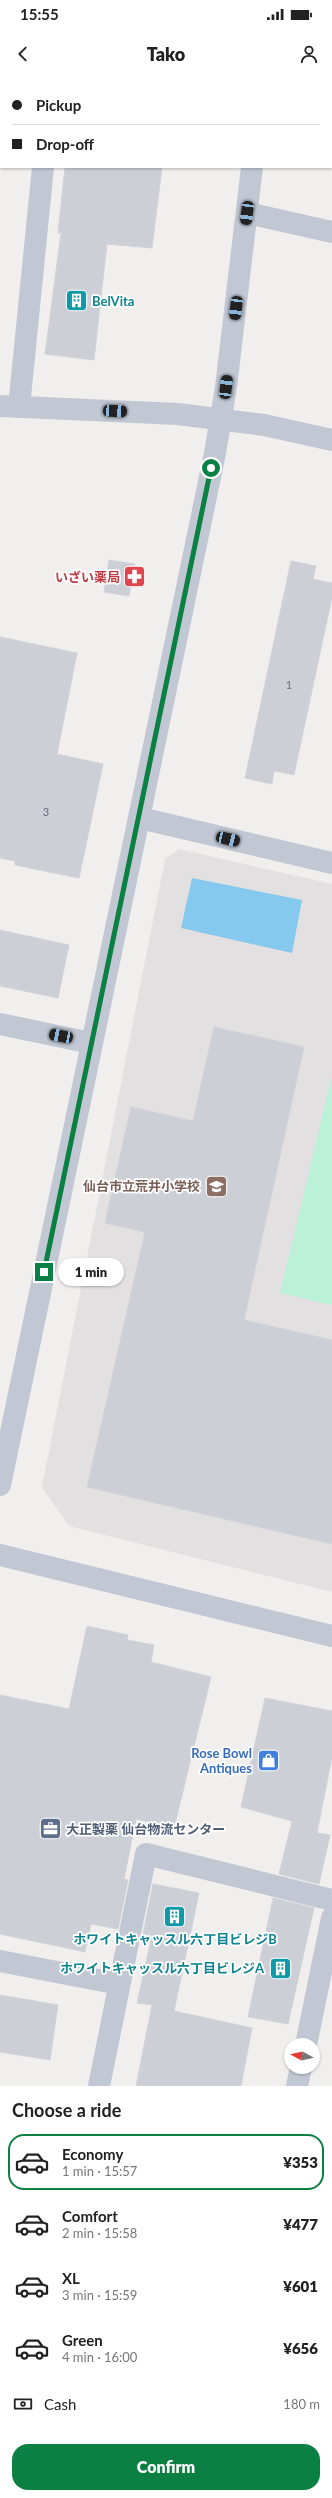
<!DOCTYPE html>
<html lang="en">
<head>
<meta charset="utf-8">
<style>
  :root { --surface:#fff; --page:#f2f2f2; --text:#222; --muted:#767676; --line:#e0e0e0; --accent:#0b8043 }
  body { margin:0; font-family:Lato,"Noto Sans JP",sans-serif; background:var(--page); color:var(--text); height:100vh; display:flex; flex-direction:column; font-size:15px; white-space:nowrap }
  * { box-sizing:border-box; margin:0 }
  p { font-size:13px; color:var(--muted) }
  .icon { flex:none; width:22px; height:22px; fill:none; stroke:currentColor; stroke-width:2; stroke-linecap:round; stroke-linejoin:round }
  .map { position:relative; height:2006px; overflow:hidden }
  .details { display:flex; flex-direction:column; background:var(--surface); flex:1 }
  .details>* { flex:none }
  .top-card { position:absolute; left:0px; top:0px; width:332px; height:88px; box-shadow:0 1px 3px #0004; display:grid; align-content:center; height:88px; padding:0 12px; background:var(--surface) }
  .needle { width:26px; rotate:278deg }
  .buttons { position:absolute; left:284px; top:1958px; display:grid; gap:8px }
  .buttons a { display:grid; place-items:center; width:36px; height:36px; border-radius:50%; background:var(--surface); box-shadow:0 1px 3px #0004; font-size:20px }
  .end { position:absolute; width:18px; height:18px; margin:-9px; border:5px solid #0b8043; background:#fff; box-shadow:0 0 0 2px #fff }
  .from { border-radius:50% }
  .bubble { position:absolute; height:28px; border-radius:14px; background:var(--surface); box-shadow:0 1px 3px #0004; font-size:13px; font-weight:800; line-height:28px; text-align:center }
  .car { position:absolute; width:12px; height:24px; margin:-12px -6px; border-radius:5px; box-shadow:0 0 3px 1px #0007; background:linear-gradient(#222 24%,#8ab4d8 0 40%,#222 0 76%,#8ab4d8 0 86%,#222 0) }
  .top-card b { display:flex; align-items:center; gap:14px; height:38px; font-size:15px }
  .top-card b+b { border-top:1px solid var(--line) }
  .top-card i { width:10px; height:10px; background:var(--text) }
  ul { padding:0; list-style:none }
  li { display:flex; align-items:center; gap:12px; height:56px; margin:0 8px 6px; padding:0 4px; border:2px solid transparent; border-radius:16px }
  li div { flex:1 }
  li b { display:block; font-size:15px }
  li em { font-style:normal; font-weight:800 }
  li.active { border-color:var(--accent) }
  li>.icon { width:36px; height:36px; stroke-width:1.5 }
  h2 { padding:0 12px; font-size:18px; line-height:48px }
  .pay { display:flex; align-items:center; gap:10px; height:44px; padding:0 12px; font-size:15px }
  .pay p { margin-inline-start:auto }
  .primary-button { display:flex; gap:8px; margin-top:auto; padding:8px 12px }
  .primary-button a { flex:1; height:46px; border-radius:16px; background:var(--accent); color:#fff; font-size:16px; font-weight:800; line-height:46px; text-align:center }
  .status { display:flex; justify-content:space-between; align-items:center; height:28px; padding:0 20px; background:var(--surface); direction:ltr }
  .status svg { height:11px; fill:currentColor }
  header { display:flex; justify-content:space-between; align-items:center; height:52px; padding:0 12px; background:var(--surface); font-size:18px; font-weight:800 }
  .map>svg:first-child { display:block }
  .education { fill:#e2e0e0 }
  .green { fill:#bbf1d8 }
  .water { fill:#86c9ef }
  .building { fill:#cdcfd6; stroke:#d2d3da }
  .lines { fill:none; stroke-linecap:round; stroke-linejoin:round }
  .minor { stroke:#c1c8d4; stroke-width:22 }
  .tertiary { stroke:#c1c8d4; stroke-width:22 }
  .route { stroke:#0b8043; stroke-width:5 }
  .labels { text-anchor:middle; dominant-baseline:central; stroke-width:3.5; stroke-linejoin:round; paint-order:stroke }
  .number-label { font-size:11px; fill:#686e7a }
  .culture-label { font-size:13px; font-weight:bold; fill:#0d838f; stroke:#fff; text-anchor:start }
  .health-label { font-size:13px; font-weight:bold; fill:#be3a42; stroke:#fff; text-anchor:end }
  .education-label { font-size:13px; font-weight:bold; fill:#785e54; stroke:#fff; text-anchor:end }
  .shop-label { font-size:13px; font-weight:bold; fill:#366cbe; stroke:#fff; text-anchor:end }
  .service-label { font-size:13px; font-weight:bold; fill:#4e5e75; stroke:#fff; text-anchor:start }
</style>
</head>
<body>
<div class="status"><b>15:55</b><svg viewBox="0 0 49 12"><path d="M0 12V9h3v3zM5 12V6h3v6zM10 12V3h3v9zM15 12V0h3v12zM26 1h20v11H26zM47 4h2v5h-2z"/></svg></div>
<header><svg class="icon" aria-label="back" viewBox="0 0 24 24"><path d="M15 5l-7 7 7 7"/></svg>Tako<svg class="icon" aria-label="person" viewBox="0 0 24 24"><circle cx="12" cy="8" r="4"/><path d="M4 21q1-7 8-7t8 7"/></svg></header>
<div class="map">
<svg width="332" height="2006" viewBox="0 0 332 2006">
  <rect width="100%" height="100%" fill="#f1efee"/>
  <!-- education -->
  <polygon class="education" points="179,769 332,804 332,1512 69,1446 42,1407 165,779"/>
  <!-- green -->
  <polygon class="green" points="332,995 332,1225 280,1213"/>
  <!-- water -->
  <polygon class="water" points="192,798 302,820 292,873 181,848"/>
  <!-- building -->
  <g class="building">
    <polygon points="65,87 162,87 152,168 107,164 94,280 45,274 61,153 58,153"/>
    <polygon points="109,480 135,484 129,516 104,512"/>
    <polygon points="291,481 316,486 313,499 332,503 332,517 294,695 274,691 272,704 245,698"/>
    <polygon points="0,557 77,573 57,674 103,684 79,798 15,785 15,781 0,778"/>
    <polygon points="0,850 69,865 58,918 0,906"/>
    <polygon points="214,947 304,967 244,1240 332,1260 332,1464 87,1407 145,1152 105,1143 131,1027 193,1041"/>
    <polygon points="87,1546 128,1555 127,1560 154,1565 151,1582 211,1597 174,1748 136,1739 124,1799 128,1800 118,1849 91,1844 85,1872 0,1854 0,1615 69,1629"/>
    <polygon points="265,1618 332,1631 332,1677 317,1753 330,1755 319,1804 279,1794 292,1741 241,1727"/>
    <polygon points="153,1804 199,1813 174,1931 252,1948 241,2006 136,2006 152,1925 137,1923 151,1860 151,1855 143,1854"/>
    <polygon points="273,1818 314,1828 288,1944 248,1937"/>
    <polygon points="0,1915 58,1925 50,1980 0,1972"/>
  </g>
  <g class="lines">
    <!-- minor -->
    <g class="minor">
      <polyline points="52,1 52,0"/>
      <polyline points="247,133 332,152"/>
      <polyline points="0,326 178,334 264,345 332,360"/>
      <polyline points="19,327 43,87"/>
      <polyline points="140,738 332,783"/>
      <polyline points="0,944 91,963"/>
      <polyline points="0,1881 119,1904"/>
      <polyline points="306,1965 332,1838"/>
      <polyline points="99,2006 146,1774 332,1820"/>
      <polyline points="297,2006 301,1987"/>
    </g>
    <!-- tertiary -->
    <g class="tertiary">
      <polyline points="262,1 262,0"/>
      <polyline points="0,1405 215,373 226,307 252,87"/>
      <polyline points="0,1475 332,1556"/>
    </g>
  </g>
  <g class="lines">
    <!-- route -->
    <polyline class="route" points="44,1192 211,388"/>
  </g>
  <!-- icons -->
  <defs>
    <symbol id="building-square" viewBox="-11 -11 22 22"><rect x="-9" y="-9" width="18" height="18" rx="4" fill="#0f9aa8" stroke="#fff"/><path d="M-4-6H4V6H1V3H-1V6H-4ZM-2.5-4.3h1.7v1.8h-1.7ZM.8-4.3h1.7v1.8H.8ZM-2.5-1h1.7V.8h-1.7ZM.8-1h1.7V.8H.8Z" fill="#fff"/></symbol>
    <symbol id="pharmacy-square" viewBox="-11 -11 22 22"><rect x="-9" y="-9" width="18" height="18" rx="4" fill="#e0444e" stroke="#fff"/><path d="M-2-6h4v4h4v4h-4v4h-4v-4h-4v-4h4Z" fill="#fff"/></symbol>
    <symbol id="school-square" viewBox="-11 -11 22 22"><rect x="-9" y="-9" width="18" height="18" rx="4" fill="#8d6e63" stroke="#fff"/><path d="M0-5L7-2L0 1L-7-2ZM-4 1L0 2.5L4 1V4Q0 6-4 4Z" fill="#fff"/></symbol>
    <symbol id="shop-square" viewBox="-11 -11 22 22"><rect x="-9" y="-9" width="18" height="18" rx="4" fill="#3f7fe0" stroke="#fff"/><path d="M-5-2.5h2.3a2.7 3.5 0 0 1 5.4 0H5L5.5 6h-11ZM-1.5-2.5h3a1.5 2.3 0 0 0-3 0Z" fill="#fff"/></symbol>
    <symbol id="office-square" viewBox="-11 -11 22 22"><rect x="-9" y="-9" width="18" height="18" rx="4" fill="#5c6f8a" stroke="#fff"/><path d="M-6-3h4V-5.5h4V-3h4V5H-6ZM-1-4.5V-3h2v-1.5ZM-6 0V1H6V0Z" fill="#fff"/></symbol>
  </defs>
  <g fill-rule="evenodd">
    <use href="#building-square" x="64" y="208" width="25" height="25"/>
    <use href="#pharmacy-square" x="122" y="484" width="25" height="25"/>
    <use href="#school-square" x="204" y="1094" width="25" height="25"/>
    <use href="#shop-square" x="256" y="1668" width="25" height="25"/>
    <use href="#office-square" x="38" y="1736" width="25" height="25"/>
    <use href="#building-square" x="162" y="1824" width="25" height="25"/>
    <use href="#building-square" x="268" y="1876" width="25" height="25"/>
  </g>
  <g class="labels">
    <!-- number labels -->
    <g class="number-label">
      <text x="289" y="604">1</text>
      <text x="46" y="731">3</text>
    </g>
    <!-- culture labels -->
    <g class="culture-label">
      <text x="92" y="221">BelVita</text>
      <text x="175" y="1859" text-anchor="middle">ホワイトキャッスル六丁目ビレジB</text>
      <text x="264" y="1888" text-anchor="end">ホワイトキャッスル六丁目ビレジA</text>
    </g>
    <!-- health labels -->
    <g class="health-label">
      <text x="120" y="497">いざい薬局</text>
    </g>
    <!-- education labels -->
    <g class="education-label">
      <text x="200" y="1106">仙台市立荒井小学校</text>
    </g>
    <!-- shop labels -->
    <g class="shop-label">
      <text x="252" y="1673">Rose Bowl<tspan x="252" dy="15">Antiques</tspan></text>
    </g>
    <!-- service labels -->
    <g class="service-label">
      <text x="66" y="1749">大正製薬 仙台物流センター</text>
    </g>
  </g>
</svg>
<div class="buttons">
<a><svg class="needle" viewBox="-14 -14 28 28"><path d="M0-13l5 13h-10z" fill="#e53935"/><path d="M0 13l5-13h-10z" fill="#767676"/></svg></a>
</div>
<i class="end from" style="left:211px;top:388px"></i>
<i class="end" style="left:44px;top:1192px"></i>
<div class="bubble" style="left:58px;top:1178px;width:66px">1 min</div>
<i class="car" style="left:247px;top:133px;rotate:187deg"></i>
<i class="car" style="left:236px;top:228px;rotate:187deg"></i>
<i class="car" style="left:226px;top:307px;rotate:7deg"></i>
<i class="car" style="left:115px;top:331px;rotate:93deg"></i>
<i class="car" style="left:228px;top:759px;rotate:103deg"></i>
<i class="car" style="left:61px;top:956px;rotate:281deg"></i>
<div class="top-card">
<b><i class="from"></i>Pickup</b>
<b><i></i>Drop-off</b>
</div>
</div>
<section class="details">
<h2>Choose a ride</h2>
<ul>
<li class="active"><svg class="icon" aria-label="car" viewBox="0 0 24 24"><path d="M5 17H2v-5l4-1 3-4h7l3 4 3 1v5h-3M9 17h6M6 11h13"/><circle cx="7" cy="17" r="2"/><circle cx="17" cy="17" r="2"/></svg><div><b>Economy</b><p>1 min · 15:57</p></div><em>¥353</em></li>
<li><svg class="icon" aria-label="car" viewBox="0 0 24 24"><path d="M5 17H2v-5l4-1 3-4h7l3 4 3 1v5h-3M9 17h6M6 11h13"/><circle cx="7" cy="17" r="2"/><circle cx="17" cy="17" r="2"/></svg><div><b>Comfort</b><p>2 min · 15:58</p></div><em>¥477</em></li>
<li><svg class="icon" aria-label="car" viewBox="0 0 24 24"><path d="M5 17H2v-5l4-1 3-4h7l3 4 3 1v5h-3M9 17h6M6 11h13"/><circle cx="7" cy="17" r="2"/><circle cx="17" cy="17" r="2"/></svg><div><b>XL</b><p>3 min · 15:59</p></div><em>¥601</em></li>
<li><svg class="icon" aria-label="car" viewBox="0 0 24 24"><path d="M5 17H2v-5l4-1 3-4h7l3 4 3 1v5h-3M9 17h6M6 11h13"/><circle cx="7" cy="17" r="2"/><circle cx="17" cy="17" r="2"/></svg><div><b>Green</b><p>4 min · 16:00</p></div><em>¥656</em></li>
</ul>
<div class="pay"><svg class="icon" aria-label="cash" viewBox="0 0 24 24"><path d="M3 7h18v10H3z"/><circle cx="12" cy="12" r="2"/></svg>Cash<p>180 m</p></div>
<div class="primary-button"><a>Confirm</a></div>
</section>
</body>
</html>
